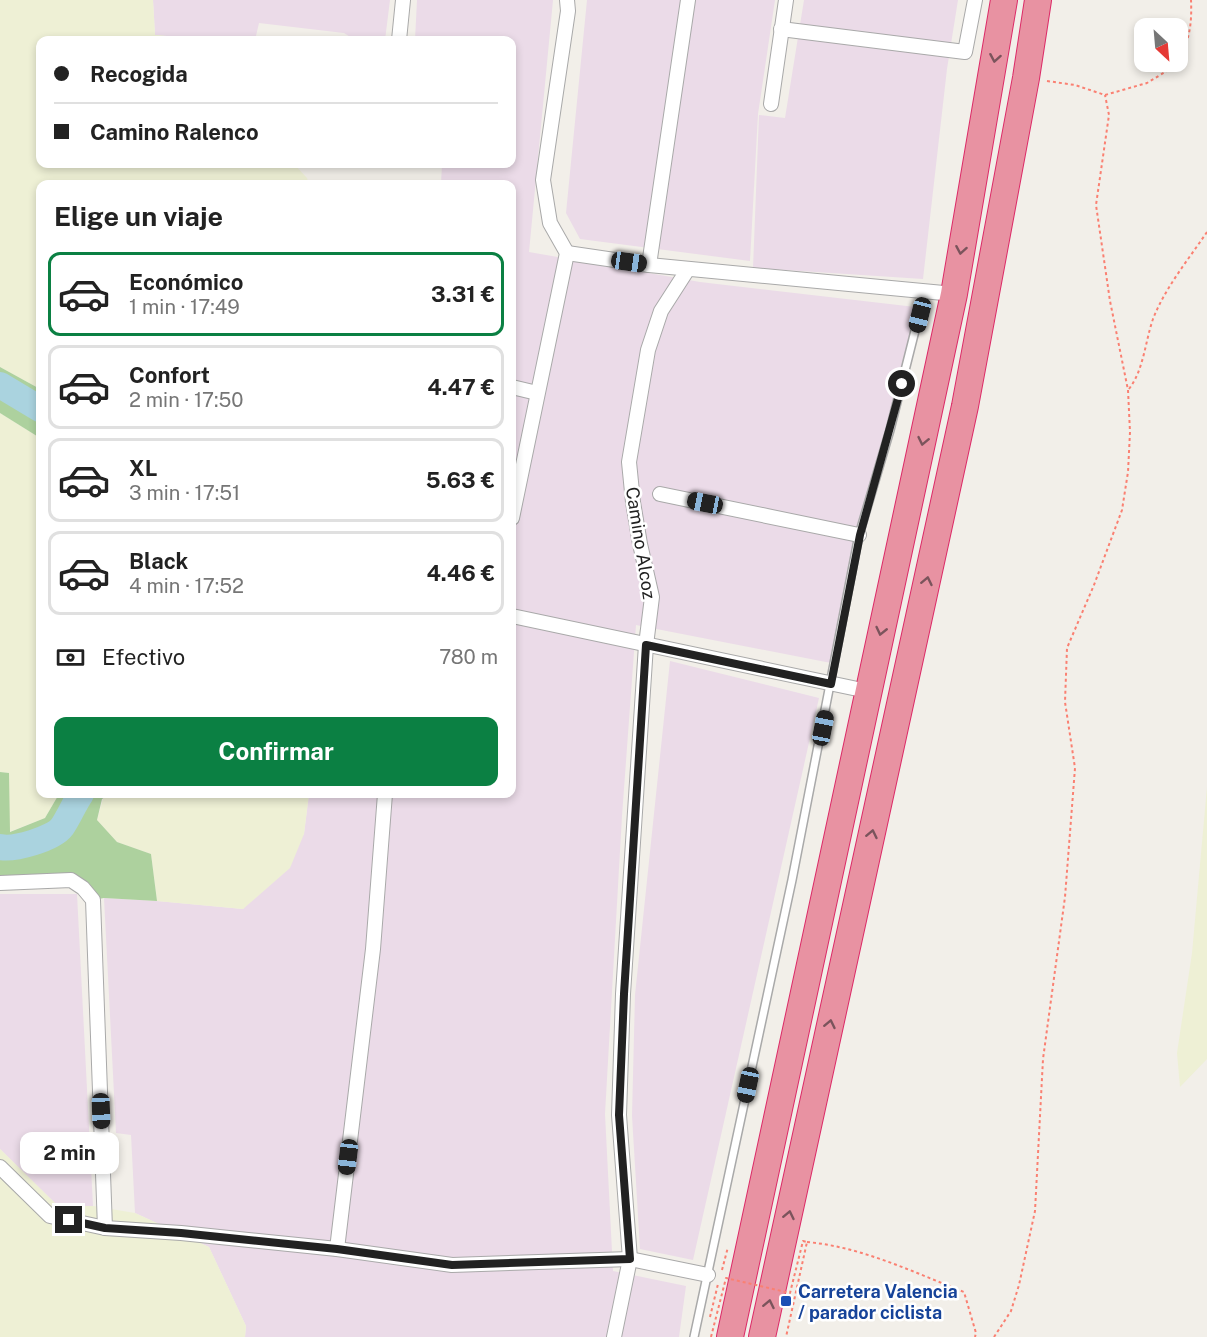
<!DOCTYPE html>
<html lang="es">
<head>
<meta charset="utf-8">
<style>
  :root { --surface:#fff; --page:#f2f2f2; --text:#222; --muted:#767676; --line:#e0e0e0; --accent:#0b8043 }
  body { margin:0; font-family:"Public Sans",sans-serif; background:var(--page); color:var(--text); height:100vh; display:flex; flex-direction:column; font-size:22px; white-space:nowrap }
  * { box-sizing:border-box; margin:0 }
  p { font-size:20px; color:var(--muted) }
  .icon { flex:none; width:33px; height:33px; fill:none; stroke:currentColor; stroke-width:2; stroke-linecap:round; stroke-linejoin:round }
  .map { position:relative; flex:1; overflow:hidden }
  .side { position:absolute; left:36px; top:180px; width:480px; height:618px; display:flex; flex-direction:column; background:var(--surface); border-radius:12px; box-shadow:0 3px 9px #0003 }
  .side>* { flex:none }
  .banner { position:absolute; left:36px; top:36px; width:480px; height:132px; border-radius:12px; box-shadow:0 3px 9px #0003; display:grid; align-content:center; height:132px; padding:0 18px; background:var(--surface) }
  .needle { width:39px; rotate:154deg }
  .fabs { position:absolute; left:1134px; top:18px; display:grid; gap:12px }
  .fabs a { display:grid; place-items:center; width:54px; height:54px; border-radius:12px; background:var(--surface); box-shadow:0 3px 9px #0003; font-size:30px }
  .end { position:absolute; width:27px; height:27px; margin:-14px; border:8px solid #222; background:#fff; box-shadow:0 0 0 3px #fff }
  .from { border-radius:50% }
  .bubble { position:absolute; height:42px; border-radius:12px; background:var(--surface); box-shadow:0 3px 9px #0003; font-size:20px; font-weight:700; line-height:42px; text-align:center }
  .car { position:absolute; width:18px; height:36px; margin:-18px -9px; border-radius:8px; box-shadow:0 0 4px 2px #0007; background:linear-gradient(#222 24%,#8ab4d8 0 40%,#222 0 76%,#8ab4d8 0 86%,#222 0) }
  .banner b { display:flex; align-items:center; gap:21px; height:57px; font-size:22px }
  .banner b+b { border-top:2px solid var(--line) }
  .banner i { width:15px; height:15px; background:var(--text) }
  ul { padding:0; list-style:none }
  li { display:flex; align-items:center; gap:18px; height:84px; margin:0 12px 9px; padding:0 6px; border:3px solid var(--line); border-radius:12px }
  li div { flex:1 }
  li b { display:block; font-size:22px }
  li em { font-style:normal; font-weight:700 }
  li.on { border-color:var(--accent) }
  li>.icon { width:54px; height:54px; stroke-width:1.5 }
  h2 { padding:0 18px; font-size:27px; line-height:72px }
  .pay { display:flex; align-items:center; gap:15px; height:66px; padding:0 18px; font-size:22px }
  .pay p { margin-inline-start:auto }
  .button { display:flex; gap:12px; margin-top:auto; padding:12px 18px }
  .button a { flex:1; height:69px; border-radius:12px; background:var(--accent); color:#fff; font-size:24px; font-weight:700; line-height:69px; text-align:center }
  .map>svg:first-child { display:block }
  .industrial { fill:#ebdbe8 }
  .farmland { fill:#eef0d5 }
  .forest { fill:#add19e }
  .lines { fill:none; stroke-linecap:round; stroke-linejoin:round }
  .river { stroke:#aad3df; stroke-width:26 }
  .lane-casing { stroke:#a9a9a9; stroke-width:10 }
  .street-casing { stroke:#a9a9a9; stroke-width:16 }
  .highway-casing { stroke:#dc2a67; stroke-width:28 }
  .path { stroke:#fa8072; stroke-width:2; stroke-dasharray:3 3; stroke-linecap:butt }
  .lane { stroke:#fff; stroke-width:7 }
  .street { stroke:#fff; stroke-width:14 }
  .highway { stroke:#e892a2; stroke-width:26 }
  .path-bridge { stroke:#fa8072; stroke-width:2; stroke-dasharray:3 3; stroke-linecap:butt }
  .oneway { stroke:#7b545c }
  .route { stroke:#222; stroke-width:8 }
  .transit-dot { fill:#1a4fb4; stroke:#fff; stroke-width:2 }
  .labels { text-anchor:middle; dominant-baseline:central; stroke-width:5; stroke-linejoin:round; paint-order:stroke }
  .street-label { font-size:18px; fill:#222; stroke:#fff }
  .transit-label { font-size:18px; font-weight:bold; fill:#164399; stroke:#fff; text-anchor:start }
</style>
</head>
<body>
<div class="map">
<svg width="1207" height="1337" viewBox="0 0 1207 1337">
  <rect width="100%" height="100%" fill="#f2efe9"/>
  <!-- industrial -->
  <g class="industrial">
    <polygon points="153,0 390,0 385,40 355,40 344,33 259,23 255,40 214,40 155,35"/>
    <polygon points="417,0 553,0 529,252 700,282 924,308 831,663 636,625 622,816 605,1114 613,1271 686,1286 679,1337 245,1337 246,1326 209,1247 135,1213 131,1135 116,1133 104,898 157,901 243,909 304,834 309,794 512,794 512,184 441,184 442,164 512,164 512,40 415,40"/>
    <polygon points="587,0 775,0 758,114 750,261 580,239 566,213"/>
    <polygon points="804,0 958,0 947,69 923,279 753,268 759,115 785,118"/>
    <polygon points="670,661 819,698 693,1260 640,1249 632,1116 635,995"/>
    <polygon points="0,894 77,894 93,1206 58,1206 0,1149"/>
  </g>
  <!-- farmland -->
  <g class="farmland">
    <polygon points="0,0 153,0 155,35 214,40 40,40 40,164 294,164 307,178 309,184 40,184 40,389 0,367"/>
    <polygon points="0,413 40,438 40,794 59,794 45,818 9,832 9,773 0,772"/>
    <polygon points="1207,787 1207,1059 1180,1087 1177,1053 1192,953"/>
    <polygon points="110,794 309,794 304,834 290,868 243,909 157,901 151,854 117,842 97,820 103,799"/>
    <polygon points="0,1149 58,1206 93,1206 135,1213 209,1247 246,1326 245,1337 0,1337"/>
  </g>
  <!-- forest -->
  <g class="forest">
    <polygon points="0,367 40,389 40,438 0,413"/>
    <polygon points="0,772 9,773 10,832 45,818 59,794 110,794 102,799 97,820 117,842 151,854 157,901 104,898 93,900 71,880 0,883"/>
  </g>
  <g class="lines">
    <!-- river -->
    <g class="river">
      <polyline points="0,385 40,409"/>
      <path d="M0,847c14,3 53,-8 62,-20 7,-10 12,-23 19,-33"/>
    </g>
    <defs>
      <polyline id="lane" points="694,1337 792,880 859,535 890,430 925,291"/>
      <g id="street">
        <polyline points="781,29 965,52 975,0"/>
        <polyline points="399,40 403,0"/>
        <polyline points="771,104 786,0"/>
        <polyline points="567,253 649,265 954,294"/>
        <polyline points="649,265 688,0"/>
        <polyline points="512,387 537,393"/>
        <polyline points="660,494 859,535"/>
        <polyline points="512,518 567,253 550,223 543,180 568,11 567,0"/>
        <polyline points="512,616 867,691"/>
        <polyline points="0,883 71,880 83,888 93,900 105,1228"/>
        <polyline points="0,1167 50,1216 105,1228 181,1233 337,1249 452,1265 630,1259 708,1275"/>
        <polyline points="337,1249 373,949 385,794"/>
        <polyline points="614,1337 630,1259 619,1115 623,994 646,645 652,597 640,544 633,502 629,462 648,350 661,311 688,269"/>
      </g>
      <g id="highway">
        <polyline points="730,1337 954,294 1004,0"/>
        <polyline points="762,1337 965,406 1026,78 1038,0"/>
      </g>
    </defs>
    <!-- lane casing -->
    <use href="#lane" class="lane-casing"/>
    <!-- street casing -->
    <use href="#street" class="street-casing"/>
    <!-- highway casing -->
    <use href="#highway" class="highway-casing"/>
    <!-- path -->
    <g class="path">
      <path d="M1178,60c12,-20 14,-37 13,-60"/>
      <polyline points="1047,81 1075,85 1105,95 1147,83 1170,69 1177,62"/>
      <path d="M1129,389c15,-20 16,-47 24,-70 12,-31 35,-59 54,-87"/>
      <path d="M807,1242c55,5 106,30 157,50l12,41 -1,4"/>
      <polyline points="722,1270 728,1247"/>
      <polyline points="710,1317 718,1284"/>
      <polyline points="994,1337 1011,1311 1019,1285 1035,1211 1043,1059 1065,897 1075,768 1065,702 1067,648 1094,585 1122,510 1128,472 1130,432 1128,390 1110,301 1096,205 1109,115 1105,95"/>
    </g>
    <!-- lane -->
    <use href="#lane" class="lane"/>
    <!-- street -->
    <use href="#street" class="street"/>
    <!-- highway -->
    <use href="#highway" class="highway"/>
    <!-- path-bridge -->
    <polyline class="path-bridge" points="711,1337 726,1278 790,1293 803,1241 807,1242 786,1337"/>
  </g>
  <!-- one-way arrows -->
  <defs><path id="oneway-chevron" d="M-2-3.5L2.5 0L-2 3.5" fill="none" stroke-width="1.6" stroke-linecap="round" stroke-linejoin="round" transform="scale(1.5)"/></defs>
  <g class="oneway">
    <use href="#oneway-chevron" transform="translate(995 58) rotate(100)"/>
    <use href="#oneway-chevron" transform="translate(961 250) rotate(100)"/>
    <use href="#oneway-chevron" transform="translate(923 441) rotate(102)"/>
    <use href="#oneway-chevron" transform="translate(927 581) rotate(-78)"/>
    <use href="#oneway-chevron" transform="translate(881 631) rotate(103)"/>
    <use href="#oneway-chevron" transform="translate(872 834) rotate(-78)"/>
    <use href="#oneway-chevron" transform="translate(830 1024) rotate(-78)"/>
    <use href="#oneway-chevron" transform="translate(789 1215) rotate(-78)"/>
    <use href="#oneway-chevron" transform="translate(769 1304) rotate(-78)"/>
  </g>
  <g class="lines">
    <!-- route -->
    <polyline class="route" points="69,1220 105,1228 181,1233 337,1249 452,1265 630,1259 619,1115 624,994 646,645 831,684 860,535 902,384"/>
  </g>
  <!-- markers -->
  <rect class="transit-dot" x="780" y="1295" width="12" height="12" rx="3"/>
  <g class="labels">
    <!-- street labels -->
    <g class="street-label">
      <text transform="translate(641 543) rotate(81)">Camino Alcoz</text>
    </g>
    <!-- transit labels -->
    <g class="transit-label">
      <text x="798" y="1291">Carretera Valencia<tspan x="798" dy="21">/ parador ciclista</tspan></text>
    </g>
  </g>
</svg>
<div class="fabs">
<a><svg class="needle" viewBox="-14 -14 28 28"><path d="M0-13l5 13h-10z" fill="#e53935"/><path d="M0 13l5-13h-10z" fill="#767676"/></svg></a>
</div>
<i class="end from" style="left:902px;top:384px"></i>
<i class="end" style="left:69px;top:1220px"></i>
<div class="bubble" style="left:20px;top:1132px;width:99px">2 min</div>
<i class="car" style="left:629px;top:262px;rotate:98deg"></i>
<i class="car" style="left:920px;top:315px;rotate:194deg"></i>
<i class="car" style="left:705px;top:503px;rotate:281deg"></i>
<i class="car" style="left:823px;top:728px;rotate:11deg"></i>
<i class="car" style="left:748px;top:1085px;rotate:192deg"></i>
<i class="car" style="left:101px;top:1111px;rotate:178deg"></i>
<i class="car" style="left:348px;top:1157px;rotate:187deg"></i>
<div class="banner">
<b><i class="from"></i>Recogida</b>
<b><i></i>Camino Ralenco</b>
</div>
<section class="side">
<h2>Elige un viaje</h2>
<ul>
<li class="on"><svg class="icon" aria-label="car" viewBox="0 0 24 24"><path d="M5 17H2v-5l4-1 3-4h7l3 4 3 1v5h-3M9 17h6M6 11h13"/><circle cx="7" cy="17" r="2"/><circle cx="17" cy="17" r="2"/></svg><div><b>Económico</b><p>1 min · 17:49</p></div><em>3.31 €</em></li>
<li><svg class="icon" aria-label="car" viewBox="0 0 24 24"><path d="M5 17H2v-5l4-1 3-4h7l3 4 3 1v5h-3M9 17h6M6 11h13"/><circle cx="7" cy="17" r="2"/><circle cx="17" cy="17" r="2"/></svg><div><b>Confort</b><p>2 min · 17:50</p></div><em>4.47 €</em></li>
<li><svg class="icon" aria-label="car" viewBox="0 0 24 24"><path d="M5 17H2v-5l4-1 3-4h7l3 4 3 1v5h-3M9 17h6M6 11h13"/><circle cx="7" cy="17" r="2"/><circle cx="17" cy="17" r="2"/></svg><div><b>XL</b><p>3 min · 17:51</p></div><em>5.63 €</em></li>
<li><svg class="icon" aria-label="car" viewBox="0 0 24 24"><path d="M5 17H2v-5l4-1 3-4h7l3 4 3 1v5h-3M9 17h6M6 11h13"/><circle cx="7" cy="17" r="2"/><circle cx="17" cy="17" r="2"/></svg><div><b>Black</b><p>4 min · 17:52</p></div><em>4.46 €</em></li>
</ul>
<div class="pay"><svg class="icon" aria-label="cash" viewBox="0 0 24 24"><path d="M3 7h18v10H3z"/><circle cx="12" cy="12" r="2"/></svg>Efectivo<p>780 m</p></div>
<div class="button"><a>Confirmar</a></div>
</section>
</div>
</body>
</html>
